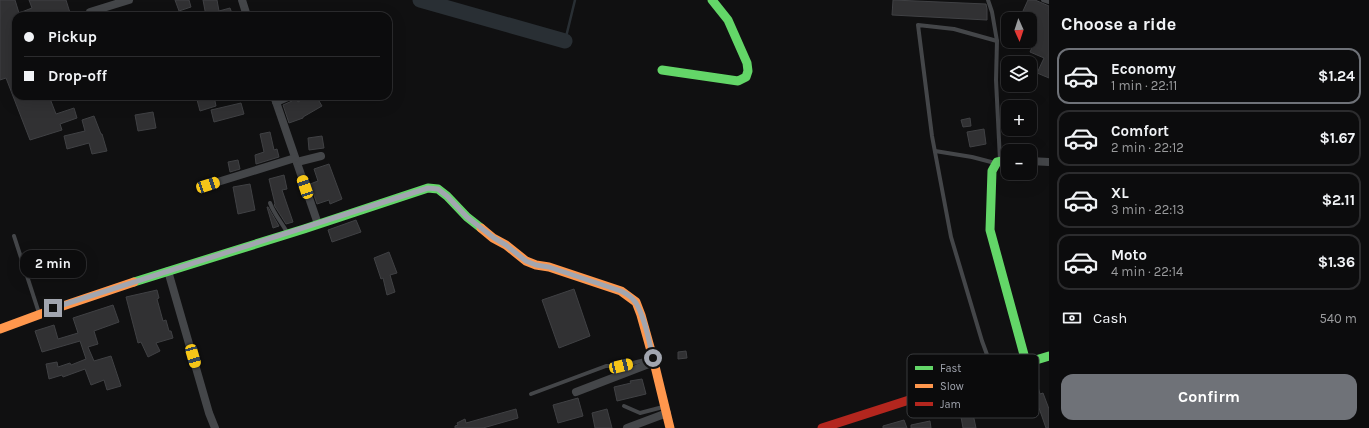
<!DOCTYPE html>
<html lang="en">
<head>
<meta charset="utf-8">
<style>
  :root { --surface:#0c0c0d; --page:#151516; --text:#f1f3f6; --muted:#9a9b9d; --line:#2c2c2e; --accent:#6f7278 }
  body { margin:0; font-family:Karla,sans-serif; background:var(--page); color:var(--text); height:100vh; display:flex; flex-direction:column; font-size:15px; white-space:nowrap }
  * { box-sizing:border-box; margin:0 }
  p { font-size:13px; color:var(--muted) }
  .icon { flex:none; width:22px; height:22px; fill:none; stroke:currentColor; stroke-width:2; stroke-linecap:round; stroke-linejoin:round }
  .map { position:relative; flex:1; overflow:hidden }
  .panel { display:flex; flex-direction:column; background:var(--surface); width:320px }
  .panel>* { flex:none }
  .hud { position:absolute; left:12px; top:12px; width:380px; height:88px; border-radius:12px; box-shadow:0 4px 16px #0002,0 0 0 1px var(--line); display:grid; align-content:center; height:88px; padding:0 12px; background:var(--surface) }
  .needle { width:26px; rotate:177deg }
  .controls { position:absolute; left:1001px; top:12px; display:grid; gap:8px }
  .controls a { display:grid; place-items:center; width:36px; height:36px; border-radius:8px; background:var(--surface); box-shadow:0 4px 16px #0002,0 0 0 1px var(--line); font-size:20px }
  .end { position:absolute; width:18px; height:18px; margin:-9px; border:5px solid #a2a6b0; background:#111; box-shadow:0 0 0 2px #111 }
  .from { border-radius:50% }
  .bubble { position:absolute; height:28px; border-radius:12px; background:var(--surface); box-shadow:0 4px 16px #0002,0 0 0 1px var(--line); font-size:13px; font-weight:700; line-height:28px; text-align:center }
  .car { position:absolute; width:12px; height:24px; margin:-12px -6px; border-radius:5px; box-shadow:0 0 3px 1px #0007; background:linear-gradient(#f5c518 24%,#345 0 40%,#f5c518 0 76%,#345 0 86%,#f5c518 0) }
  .hud b { display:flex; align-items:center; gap:14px; height:38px; font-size:15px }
  .hud b+b { border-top:1px solid var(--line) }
  .hud i { width:10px; height:10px; background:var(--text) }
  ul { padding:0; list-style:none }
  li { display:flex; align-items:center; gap:12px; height:56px; margin:0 8px 6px; padding:0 4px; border:2px solid var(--line); border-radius:12px }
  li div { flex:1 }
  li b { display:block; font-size:15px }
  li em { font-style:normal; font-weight:700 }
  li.selected { border-color:var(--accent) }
  li>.icon { width:36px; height:36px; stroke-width:1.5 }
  h2 { padding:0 12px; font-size:18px; line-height:48px }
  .pay { display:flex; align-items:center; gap:10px; height:44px; padding:0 12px; font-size:15px }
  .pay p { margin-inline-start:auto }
  .primary-button { display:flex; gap:8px; margin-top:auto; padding:8px 12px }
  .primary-button a { flex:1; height:46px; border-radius:12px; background:var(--accent); color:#fff; font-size:16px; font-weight:700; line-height:46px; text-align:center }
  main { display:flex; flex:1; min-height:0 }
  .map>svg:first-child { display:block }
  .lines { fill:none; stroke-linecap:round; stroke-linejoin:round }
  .stream { stroke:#292f34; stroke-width:2.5 }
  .river { stroke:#292f34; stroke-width:15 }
  .building { fill:#313133; stroke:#404144 }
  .lane { stroke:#444649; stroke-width:4 }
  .street { stroke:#444649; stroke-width:8 }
  .fast { stroke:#63d668; stroke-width:9 }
  .slow { stroke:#ff974d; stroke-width:9 }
  .jam { stroke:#b3261e; stroke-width:9 }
  .route { stroke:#a2a6b0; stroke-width:5 }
  .key { fill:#0b0b0c; stroke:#383a3d; stroke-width:1 }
  .key-label { font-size:11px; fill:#a2a6b0 }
</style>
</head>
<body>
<main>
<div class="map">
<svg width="1049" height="428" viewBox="0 0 1049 428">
  <rect width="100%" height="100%" fill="#101011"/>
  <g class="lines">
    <!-- stream -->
    <polyline class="stream" points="565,41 575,0"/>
    <!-- river -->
    <polyline class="river" points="420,0 565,41"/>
  </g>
  <!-- building -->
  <g class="building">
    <polygon points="0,0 15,0 19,13 32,8 29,0 66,0 71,16 16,16 16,96 49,96 56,114 74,108 77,118 60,124 62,130 30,140 6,78 0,80"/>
    <polygon points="175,0 189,0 191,7 179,11"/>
    <polygon points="203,0 217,0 219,11 230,8 233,16 206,16"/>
    <polygon points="893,0 986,4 987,9 987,20 892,15"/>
    <polygon points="1028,0 1035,0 1049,6 1049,78 1037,73 1044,58 1030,52 1037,36 1030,33 1030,27 1035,16 1023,11"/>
    <polygon points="196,96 214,96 216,106 200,111"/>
    <polygon points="295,96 298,102 308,96 316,96 322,106 303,117 303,118 289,123 283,105 292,101"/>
    <polygon points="241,103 244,114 214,122 211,110"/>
    <polygon points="153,112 156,128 138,131 135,115"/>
    <polygon points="94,116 101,134 102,134 107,151 92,154 89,143 67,149 64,136 85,131 82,120"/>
    <polygon points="970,118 971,126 963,127 961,120"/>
    <polygon points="984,129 986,144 970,147 967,132"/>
    <polygon points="270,132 274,150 277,149 279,157 256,164 255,155 264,152 260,134"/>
    <polygon points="322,136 324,148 309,150 308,138"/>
    <polygon points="238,160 240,169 230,172 228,162"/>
    <polygon points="329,164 342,199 330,204 329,200 317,204 310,184 318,181 314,169"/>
    <polygon points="284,175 287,189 282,190 293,222 286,224 274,205 275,204 269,179"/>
    <polygon points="250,184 255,210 238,214 233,187"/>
    <polygon points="267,207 268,207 279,226 273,228"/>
    <polygon points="356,220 361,232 332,242 328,230"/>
    <polygon points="389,252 397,273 390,275 395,292 387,295 383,278 381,279 374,258"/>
    <polygon points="574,289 590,336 559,348 542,300"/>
    <polygon points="157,290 159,298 157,299 163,321 166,320 169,331 171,331 173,338 156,343 160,351 148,357 141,342 138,343 126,297"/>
    <polygon points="113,305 119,322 94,331 98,344 88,347 94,361 111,356 121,386 107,390 104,380 91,385 85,369 63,377 62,375 49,379 46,364 57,362 58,367 70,363 71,365 86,359 80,341 42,352 35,331 54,325 58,339 78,333 73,318"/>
    <polygon points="686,351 687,358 678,359 678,352"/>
    <polygon points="642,379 646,394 617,401 614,387 631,383 630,381"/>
    <polygon points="1036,380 1040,394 1043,393 1049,409 1049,428 1046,428 1039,408 1031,410 1027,398 1030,397 1026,383"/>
    <polygon points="578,398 583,416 558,423 553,405"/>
    <polygon points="516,409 518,418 483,428 455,428 455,426 458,425 457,423 465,419 466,423"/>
    <polygon points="607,409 612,428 595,428 592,413"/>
    <polygon points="973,414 976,428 963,428 961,417"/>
    <polygon points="904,420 907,428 883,428 883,426"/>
    <polygon points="930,421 931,428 911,428 911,425"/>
  </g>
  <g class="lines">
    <!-- lane -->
    <g class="lane">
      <polyline points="988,0 992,12 997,41 996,80 1000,160"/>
      <polyline points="1043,0 1049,2"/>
      <polyline points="935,151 972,157 995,163"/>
      <path d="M270,203c4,11 12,20 18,31"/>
      <polyline points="14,236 39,313"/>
      <polyline points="1012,367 1024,405"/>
      <polyline points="993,371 982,341 951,237 932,136 918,25 954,29 997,41"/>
      <polyline points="531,394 606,366 621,366 653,358"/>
      <polyline points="624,406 640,413 663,407"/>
    </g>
    <!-- street -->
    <g class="street">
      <polyline points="242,0 247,16"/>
      <polyline points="90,12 129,0"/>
      <polyline points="274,96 318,224"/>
      <polyline points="276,102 290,96"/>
      <polyline points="1030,161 1049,162"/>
      <polyline points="297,162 321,156"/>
      <polyline points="208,185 295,158"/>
      <polyline points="168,271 209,413 215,428"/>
      <polyline points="576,392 654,362"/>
      <polyline points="627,428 667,413"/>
    </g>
    <!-- fast -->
    <g class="fast">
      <polyline points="662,70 738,81 746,77 748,71 747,63 728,20 712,0"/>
      <polyline points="1008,160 997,162 992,171 990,230 1026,362"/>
      <polyline points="134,282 304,229 428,188 438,189 447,196 467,217 481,228"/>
      <polyline points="990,374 1049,356"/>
    </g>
    <!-- slow -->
    <g class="slow">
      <polyline points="481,228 493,238 506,245 526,261 536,265 549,267 621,291 636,302 641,315 653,358 670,428"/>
      <polyline points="0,329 57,308 134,282"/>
    </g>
    <!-- jam -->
    <polyline class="jam" points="822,428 990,374"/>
  </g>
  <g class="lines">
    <!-- route -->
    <path class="route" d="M53,308l375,-120 10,1 9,7 20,21 27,21 12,7 20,16 10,4 13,2 72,24c6,3 11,6 15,12 9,15 13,38 17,55"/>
  </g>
  <!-- legend -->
  <rect x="907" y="354" width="132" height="64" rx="6" class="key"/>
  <rect x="915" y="366" width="18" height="4" fill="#63d668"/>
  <rect x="915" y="384" width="18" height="4" fill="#ff974d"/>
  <rect x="915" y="402" width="18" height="4" fill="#b3261e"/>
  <g class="key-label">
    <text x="940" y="372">Fast</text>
    <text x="940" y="390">Slow</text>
    <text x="940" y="408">Jam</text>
  </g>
</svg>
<div class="controls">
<a><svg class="needle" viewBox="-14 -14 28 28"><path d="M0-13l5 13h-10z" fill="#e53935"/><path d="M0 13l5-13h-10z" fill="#9a9b9d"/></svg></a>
<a><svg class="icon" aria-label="layers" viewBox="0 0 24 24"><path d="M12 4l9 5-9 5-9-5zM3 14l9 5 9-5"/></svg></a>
<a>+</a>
<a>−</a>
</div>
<i class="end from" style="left:653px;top:358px"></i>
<i class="end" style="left:53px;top:308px"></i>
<div class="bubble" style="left:20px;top:250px;width:66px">2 min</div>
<i class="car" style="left:208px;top:185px;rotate:72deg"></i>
<i class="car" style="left:305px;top:187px;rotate:341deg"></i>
<i class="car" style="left:193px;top:356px;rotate:164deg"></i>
<i class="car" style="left:621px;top:366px;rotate:77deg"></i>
<div class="hud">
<b><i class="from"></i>Pickup</b>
<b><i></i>Drop-off</b>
</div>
</div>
<section class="panel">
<h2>Choose a ride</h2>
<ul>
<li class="selected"><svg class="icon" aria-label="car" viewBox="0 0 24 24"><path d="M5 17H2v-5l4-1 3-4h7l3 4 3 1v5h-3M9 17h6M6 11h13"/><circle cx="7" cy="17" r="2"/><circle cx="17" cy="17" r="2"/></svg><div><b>Economy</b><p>1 min · 22:11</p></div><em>$1.24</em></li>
<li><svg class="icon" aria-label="car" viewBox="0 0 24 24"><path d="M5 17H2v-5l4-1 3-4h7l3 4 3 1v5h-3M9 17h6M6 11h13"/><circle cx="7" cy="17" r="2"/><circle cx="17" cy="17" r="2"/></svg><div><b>Comfort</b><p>2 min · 22:12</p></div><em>$1.67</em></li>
<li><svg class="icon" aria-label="car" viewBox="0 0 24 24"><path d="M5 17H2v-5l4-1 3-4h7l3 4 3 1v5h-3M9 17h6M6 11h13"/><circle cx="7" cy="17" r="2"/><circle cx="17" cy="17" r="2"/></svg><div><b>XL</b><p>3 min · 22:13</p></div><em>$2.11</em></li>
<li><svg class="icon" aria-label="car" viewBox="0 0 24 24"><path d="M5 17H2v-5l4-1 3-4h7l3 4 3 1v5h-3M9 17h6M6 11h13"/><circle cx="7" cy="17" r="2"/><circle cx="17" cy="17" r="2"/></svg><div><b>Moto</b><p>4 min · 22:14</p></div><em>$1.36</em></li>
</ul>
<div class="pay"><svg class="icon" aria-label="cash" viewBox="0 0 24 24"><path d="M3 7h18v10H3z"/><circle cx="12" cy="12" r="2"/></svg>Cash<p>540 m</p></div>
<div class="primary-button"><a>Confirm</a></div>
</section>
</main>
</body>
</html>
